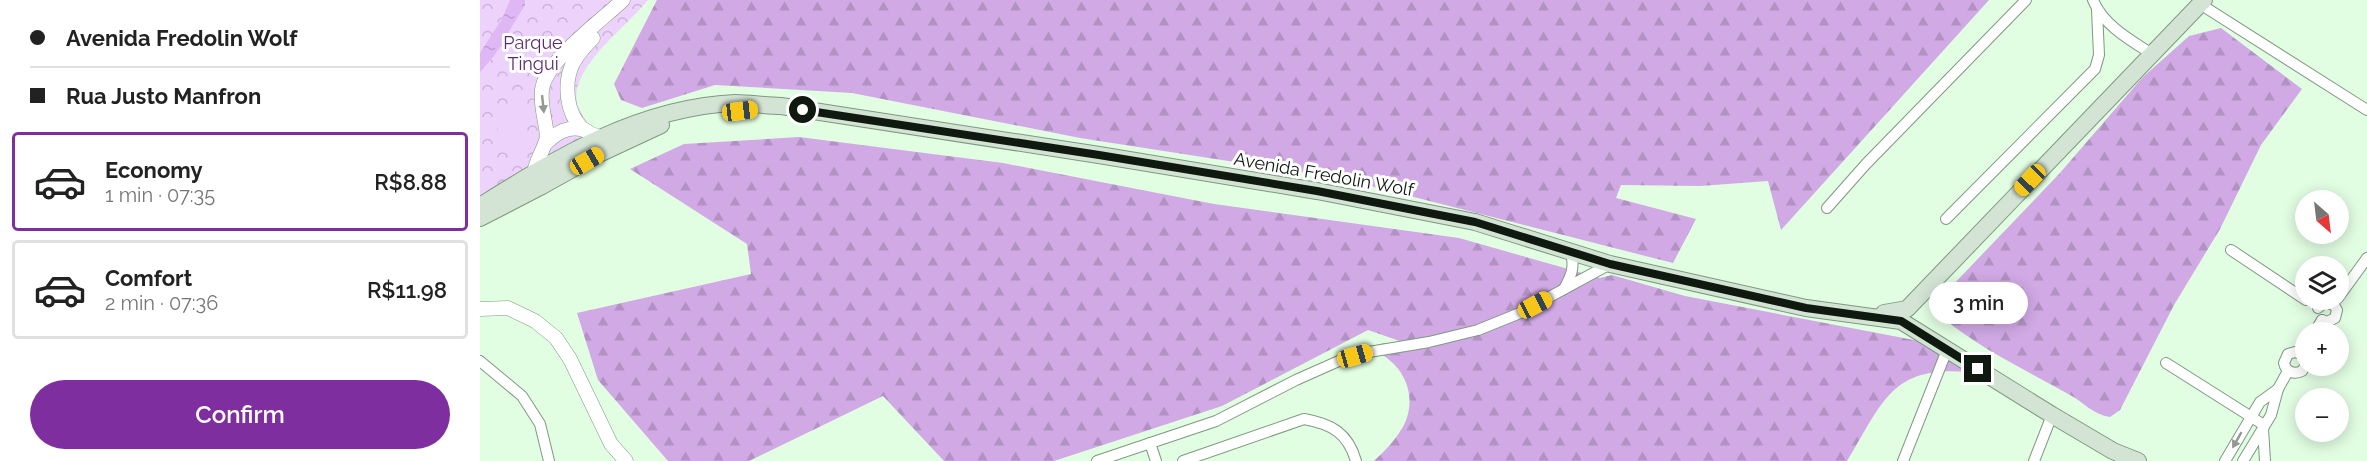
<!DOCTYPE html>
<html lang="en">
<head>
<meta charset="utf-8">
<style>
  :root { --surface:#fff; --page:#f2f2f2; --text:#222; --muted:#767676; --line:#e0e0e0; --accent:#7e2e9f }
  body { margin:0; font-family:Raleway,sans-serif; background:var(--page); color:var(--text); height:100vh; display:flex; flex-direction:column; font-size:22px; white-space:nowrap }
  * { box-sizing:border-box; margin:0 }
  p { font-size:20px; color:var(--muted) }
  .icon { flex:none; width:33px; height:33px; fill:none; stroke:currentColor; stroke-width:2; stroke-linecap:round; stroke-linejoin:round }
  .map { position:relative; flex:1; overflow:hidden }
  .side { display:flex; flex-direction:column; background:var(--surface); width:480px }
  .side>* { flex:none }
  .guide { display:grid; align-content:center; height:132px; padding:0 30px; background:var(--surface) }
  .needle { width:39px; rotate:152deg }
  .fabs { position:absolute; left:1815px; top:190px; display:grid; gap:12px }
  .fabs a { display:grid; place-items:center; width:54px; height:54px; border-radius:50%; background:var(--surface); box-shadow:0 3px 15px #0003; font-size:30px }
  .end { position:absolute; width:27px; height:27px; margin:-14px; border:8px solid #0f1910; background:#fff; box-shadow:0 0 0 3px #fff }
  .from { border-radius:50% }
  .bubble { position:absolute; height:42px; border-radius:21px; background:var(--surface); box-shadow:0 3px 15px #0003; font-size:20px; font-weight:600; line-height:42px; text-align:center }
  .car { position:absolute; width:18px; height:36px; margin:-18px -9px; border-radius:8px; box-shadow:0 0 4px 2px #0007; background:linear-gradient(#f5c518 24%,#345 0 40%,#f5c518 0 76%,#345 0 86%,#f5c518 0) }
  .guide b { display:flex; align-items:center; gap:21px; height:57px; font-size:22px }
  .guide b+b { border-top:2px solid var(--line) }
  .guide i { width:15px; height:15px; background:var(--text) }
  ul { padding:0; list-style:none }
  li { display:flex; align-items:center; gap:18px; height:99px; margin:0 12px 9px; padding:0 18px; border:3px solid var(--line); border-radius:6px }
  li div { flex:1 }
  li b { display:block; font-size:22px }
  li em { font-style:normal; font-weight:600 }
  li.on { border-color:var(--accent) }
  li>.icon { width:54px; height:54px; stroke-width:1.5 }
  .primary-button { display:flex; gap:12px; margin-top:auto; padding:12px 30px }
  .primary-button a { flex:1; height:69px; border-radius:36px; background:var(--accent); color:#fff; font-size:24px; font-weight:600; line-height:69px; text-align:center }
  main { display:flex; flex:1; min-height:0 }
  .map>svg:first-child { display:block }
  .forest { fill:url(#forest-firs) }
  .park { fill:url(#park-crowns) }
  .pitch { fill:#edd2fc }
  .water { fill:url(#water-ripples) }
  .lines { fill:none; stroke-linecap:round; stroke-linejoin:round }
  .minor-casing { stroke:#7f9980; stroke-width:12 }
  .tertiary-casing { stroke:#7f9980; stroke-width:15 }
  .secondary-casing { stroke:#7f9980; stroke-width:18 }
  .minor { stroke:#fff; stroke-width:10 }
  .tertiary { stroke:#fff; stroke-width:14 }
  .secondary { stroke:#d3e4d4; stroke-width:16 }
  .oneway { fill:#939893 }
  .route { stroke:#0f1910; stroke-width:8 }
  .labels { text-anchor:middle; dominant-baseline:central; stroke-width:6; stroke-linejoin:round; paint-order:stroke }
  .park-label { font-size:18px; fill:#5c2b71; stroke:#fff }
  .street-label { font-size:18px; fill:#0f1910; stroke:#fff }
</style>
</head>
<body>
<main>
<section class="side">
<div class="guide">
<b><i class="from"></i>Avenida Fredolin Wolf</b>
<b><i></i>Rua Justo Manfron</b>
</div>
<ul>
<li class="on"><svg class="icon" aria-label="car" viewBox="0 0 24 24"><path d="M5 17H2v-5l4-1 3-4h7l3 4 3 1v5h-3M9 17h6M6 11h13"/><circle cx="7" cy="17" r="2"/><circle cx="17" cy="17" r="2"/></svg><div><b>Economy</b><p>1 min · 07:35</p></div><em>R$8.88</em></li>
<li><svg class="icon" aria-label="car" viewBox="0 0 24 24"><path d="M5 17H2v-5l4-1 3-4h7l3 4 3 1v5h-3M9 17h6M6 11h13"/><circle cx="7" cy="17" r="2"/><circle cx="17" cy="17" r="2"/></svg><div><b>Comfort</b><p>2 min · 07:36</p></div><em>R$11.98</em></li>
</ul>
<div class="primary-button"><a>Confirm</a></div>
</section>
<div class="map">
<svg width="1887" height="461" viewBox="0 0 1887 461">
  <defs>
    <pattern id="forest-firs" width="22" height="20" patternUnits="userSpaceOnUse" patternTransform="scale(1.5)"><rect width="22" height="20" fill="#d1a9e5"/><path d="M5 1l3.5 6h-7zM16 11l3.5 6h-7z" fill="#b291c3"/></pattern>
    <pattern id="park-crowns" width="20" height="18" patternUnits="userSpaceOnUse" patternTransform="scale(1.5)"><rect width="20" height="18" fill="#edd2fc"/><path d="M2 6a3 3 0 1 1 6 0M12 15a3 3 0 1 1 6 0" fill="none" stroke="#cab4d7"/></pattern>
    <pattern id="water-ripples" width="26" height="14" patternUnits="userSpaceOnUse" patternTransform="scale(1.5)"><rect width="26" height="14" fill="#dfb7f4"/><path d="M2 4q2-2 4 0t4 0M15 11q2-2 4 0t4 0" fill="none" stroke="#be9dd0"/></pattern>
  </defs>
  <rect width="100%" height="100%" fill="#e1fde2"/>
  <!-- forest -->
  <g class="forest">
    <polygon points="177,0 1509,0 1301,230 1288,181 1220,186 1141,185 1136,198 1216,219 1193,263 859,178 600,138 372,93 235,85 162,108 141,100 134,84"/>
    <path d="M1741,28l81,61 -41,56 -41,84 -46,76 -54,105 -10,7c-16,-2 -27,-15 -40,-22 -44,-25 -88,-45 -127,-77l6,-29 110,-115 83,-96 47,-42z"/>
    <path d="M319,137l204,26 211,41 245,34 141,40 12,-3 73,21 234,45 48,31c-76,-7 -85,32 -120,89h-473c11,-10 23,-23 30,-36 16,-33 -4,-68 -38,-77l18,-5 30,3 -46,-16 -146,76 -168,55h-110l-61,-65 -134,65h-81l-70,-81 -21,-67 174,-39 -4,-30 -117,-75 54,-25z"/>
  </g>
  <!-- park -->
  <path class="park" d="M0,0h168c-20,26 -82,70 -70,106 4,11 14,22 21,31l-119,68z"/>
  <!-- pitch -->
  <polygon class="pitch" points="19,107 46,107 44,153 17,152"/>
  <!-- water -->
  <polygon class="water" points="30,0 45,0 45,5 14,56 0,72 0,53 22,19"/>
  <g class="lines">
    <defs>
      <g id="minor">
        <path d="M1613,0c10,25 37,40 59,54"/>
        <polyline points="1720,4 1887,110"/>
        <polyline points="1347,208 1386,164 1546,0"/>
        <polyline points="1466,219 1615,69 1619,55 1617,10"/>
        <polyline points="1751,250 1826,300"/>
        <path d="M1084,289c7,-13 11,-21 7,-36"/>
        <polyline points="1858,298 1887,258"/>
        <polyline points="1838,308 1845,302 1854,305"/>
        <polyline points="1842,320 1847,322 1855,318 1857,310 1854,305"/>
        <polyline points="1834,333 1842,320"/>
        <polyline points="0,361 42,396 60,424 69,461"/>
        <path d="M1826,361l-5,-7 -6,-2 -7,2 -4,9c2,9 10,12 18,8l4,-6"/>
        <polyline points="1686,363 1784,425"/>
        <polyline points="1783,428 1785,461"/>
        <polyline points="670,443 676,461"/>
        <polyline points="617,461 736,421 816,380 861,360 889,352 949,342 998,330 1040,313 1130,264"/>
        <path d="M703,461l121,-42c28,5 44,14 52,42"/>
        <polyline points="1423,461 1467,350"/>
        <polyline points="1554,461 1572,415"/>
        <polyline points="1745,461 1780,402 1798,389"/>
        <polyline points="1763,461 1791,415 1798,389 1808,371"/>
      </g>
      <g id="tertiary">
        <path d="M113,38c-8,8 -16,17 -21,27 -8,19 -6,48 10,63 5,4 11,7 17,9"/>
        <path d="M65,144c11,-11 23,-19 39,-14"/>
        <path d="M54,173c2,-13 10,-23 13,-36 -1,-16 -7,-31 -5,-47 3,-29 59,-69 81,-90"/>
        <polyline points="0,309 28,308 55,321 76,338 90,359 131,444 146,461"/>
      </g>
      <g id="secondary">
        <path d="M0,206c78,-49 160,-99 255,-103 15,0 31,3 46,3l318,49 218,36 158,31 135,42 196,44 95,13 151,94 61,36 25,10"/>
        <polyline points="0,218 62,186 121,153 181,125"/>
        <polyline points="1404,313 1427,309 1724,0"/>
      </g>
    </defs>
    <!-- minor casing -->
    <use href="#minor" class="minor-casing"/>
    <!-- tertiary casing -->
    <use href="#tertiary" class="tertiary-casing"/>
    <!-- secondary casing -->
    <use href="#secondary" class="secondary-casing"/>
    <!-- minor -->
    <use href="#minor" class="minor"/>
    <!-- tertiary -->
    <use href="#tertiary" class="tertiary"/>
    <!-- secondary -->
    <use href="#secondary" class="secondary"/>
  </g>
  <!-- one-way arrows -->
  <defs><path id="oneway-solid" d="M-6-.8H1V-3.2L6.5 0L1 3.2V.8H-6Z" transform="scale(1.5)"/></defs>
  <g class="oneway">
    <use href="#oneway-solid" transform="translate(63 104) rotate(84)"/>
    <use href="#oneway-solid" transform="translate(1757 440) rotate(120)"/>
  </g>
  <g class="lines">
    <!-- route -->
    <polyline class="route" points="323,110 619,155 837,191 995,222 1130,264 1326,308 1421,321 1498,369"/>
  </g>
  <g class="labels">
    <!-- park labels -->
    <g class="park-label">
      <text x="53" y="42">Parque<tspan x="53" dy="21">Tingui</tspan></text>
    </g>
    <!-- street labels -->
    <g class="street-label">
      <text transform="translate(844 174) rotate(10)">Avenida Fredolin Wolf</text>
    </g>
  </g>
</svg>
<div class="fabs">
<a><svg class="needle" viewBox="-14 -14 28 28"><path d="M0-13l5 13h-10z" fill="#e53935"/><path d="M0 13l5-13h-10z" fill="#767676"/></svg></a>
<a><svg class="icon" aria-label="layers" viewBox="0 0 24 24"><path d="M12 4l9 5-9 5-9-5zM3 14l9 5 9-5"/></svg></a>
<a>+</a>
<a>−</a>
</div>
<i class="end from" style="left:323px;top:110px"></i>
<i class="end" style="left:1498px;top:369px"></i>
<div class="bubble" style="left:1449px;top:282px;width:99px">3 min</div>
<i class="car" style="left:260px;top:111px;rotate:83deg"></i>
<i class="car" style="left:107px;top:161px;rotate:60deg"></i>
<i class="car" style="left:1550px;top:180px;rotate:224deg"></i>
<i class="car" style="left:1055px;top:305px;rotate:62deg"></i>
<i class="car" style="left:875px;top:356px;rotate:74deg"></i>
</div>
</main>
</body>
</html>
